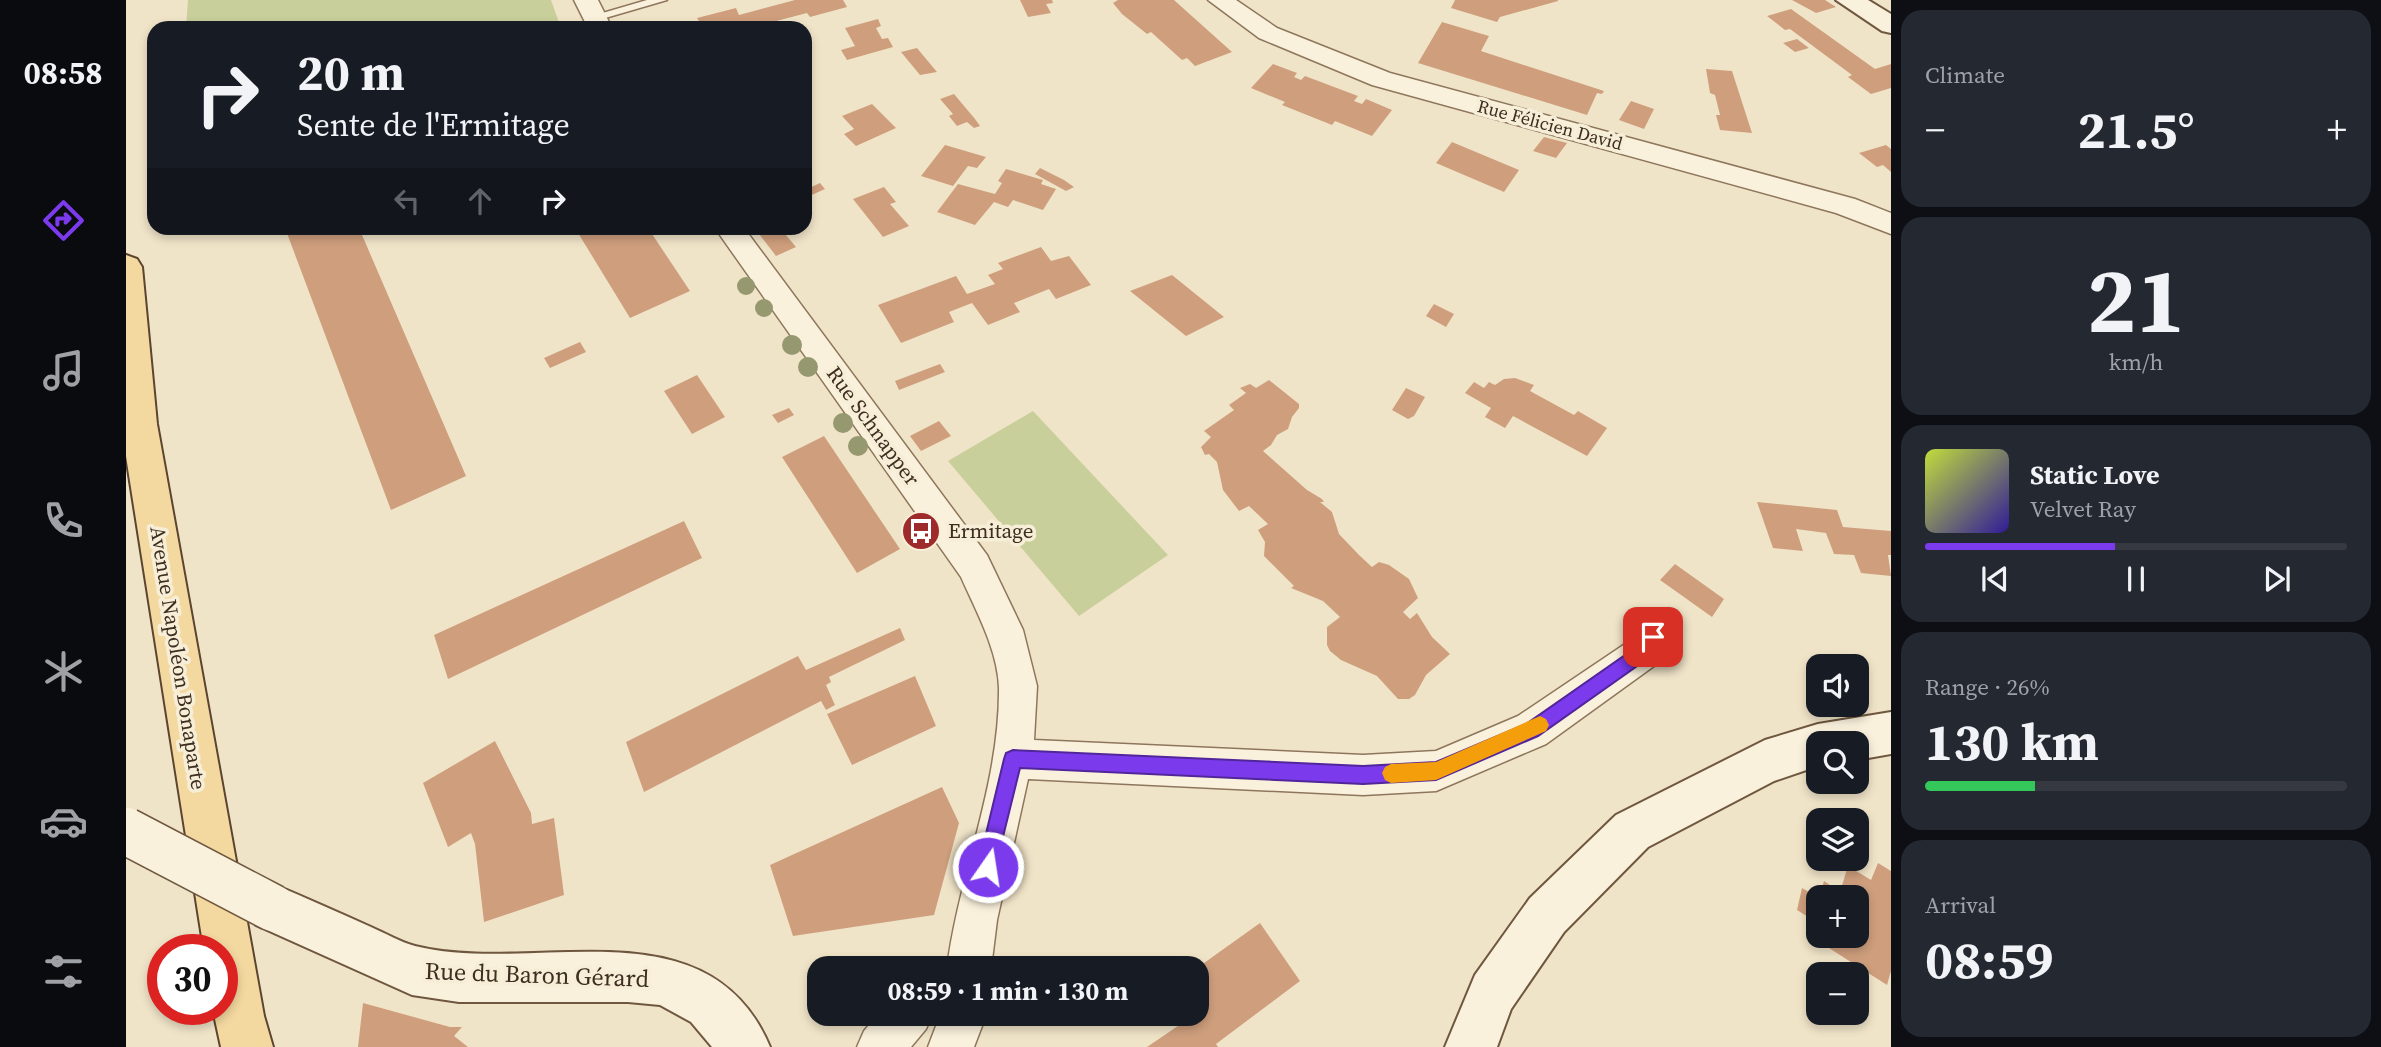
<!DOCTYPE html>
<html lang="en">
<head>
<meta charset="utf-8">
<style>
	body { margin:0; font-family:"Source Serif 4",serif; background:#242831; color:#f1f3f6; height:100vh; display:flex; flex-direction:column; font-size:26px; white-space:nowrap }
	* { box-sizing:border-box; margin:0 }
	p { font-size:23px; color:#9ea1a6 }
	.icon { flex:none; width:38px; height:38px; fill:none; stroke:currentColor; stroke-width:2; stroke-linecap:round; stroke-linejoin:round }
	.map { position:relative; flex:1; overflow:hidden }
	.details { display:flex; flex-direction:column; gap:10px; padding:10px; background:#0d0f14; width:490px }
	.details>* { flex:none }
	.hud { position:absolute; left:21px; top:21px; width:665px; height:214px; border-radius:21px; box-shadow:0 4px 10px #0003; background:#171b24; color:#f1f3f6; overflow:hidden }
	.buttons { position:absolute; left:1680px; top:654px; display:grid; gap:14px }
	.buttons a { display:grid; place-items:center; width:63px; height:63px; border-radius:14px; background:#171b24; box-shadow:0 4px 10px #0003; font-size:35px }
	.speed { position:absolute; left:21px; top:934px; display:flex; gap:14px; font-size:35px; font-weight:700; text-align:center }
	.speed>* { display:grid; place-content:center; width:91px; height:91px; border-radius:50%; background:#171b24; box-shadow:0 4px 10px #0003; line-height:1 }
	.speed .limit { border:10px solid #d22; background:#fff; color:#111 }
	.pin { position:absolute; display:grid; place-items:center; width:60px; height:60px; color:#fff; margin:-30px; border-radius:14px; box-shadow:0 4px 10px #0006 }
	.me { position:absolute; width:77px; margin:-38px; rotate:13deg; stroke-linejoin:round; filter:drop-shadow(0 0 5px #0008) }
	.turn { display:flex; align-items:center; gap:24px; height:147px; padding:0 35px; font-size:32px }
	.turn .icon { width:91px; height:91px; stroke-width:2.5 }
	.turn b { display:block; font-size:49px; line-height:60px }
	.lanes { display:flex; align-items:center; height:66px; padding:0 35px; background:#0003; justify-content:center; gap:35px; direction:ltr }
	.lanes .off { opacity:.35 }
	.big { font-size:52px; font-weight:700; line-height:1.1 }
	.details .card { flex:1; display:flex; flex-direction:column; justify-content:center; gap:10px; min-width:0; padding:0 24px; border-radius:21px; background:#242831 }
	.details .dial { align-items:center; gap:0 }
	.dial b { font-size:91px; line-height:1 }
	.song { display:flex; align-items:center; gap:21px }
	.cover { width:84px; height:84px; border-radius:10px; background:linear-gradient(135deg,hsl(70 70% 55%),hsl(250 70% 35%)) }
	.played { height:7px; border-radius:4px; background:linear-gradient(90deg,#7c3aed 45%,#363941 45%) }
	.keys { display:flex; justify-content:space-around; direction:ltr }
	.heat { display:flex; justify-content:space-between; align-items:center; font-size:38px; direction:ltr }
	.charge { height:10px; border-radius:5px; background:linear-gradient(90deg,#34c759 26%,#363941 0) }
	.trip { position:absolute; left:681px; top:956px; width:402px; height:70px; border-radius:21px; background:#171b24; box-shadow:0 4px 10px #0003; font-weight:700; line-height:70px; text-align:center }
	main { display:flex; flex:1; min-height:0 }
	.tabs { display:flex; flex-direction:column; width:126px; justify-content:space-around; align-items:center; background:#090b0e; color:#9ea1a6 }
	.tabs .icon { width:49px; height:49px }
	.tabs .active { color:#7c3aed }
	.tabs b { font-size:32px; color:#f1f3f6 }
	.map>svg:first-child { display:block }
	.green { fill:#c9cf9b }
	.building { fill:#cf9f7d }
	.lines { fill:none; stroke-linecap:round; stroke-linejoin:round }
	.lane-casing { stroke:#8d765c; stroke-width:3 }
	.street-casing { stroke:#8d765c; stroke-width:3 }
	.secondary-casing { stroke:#6f573f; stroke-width:4 }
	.primary-casing { stroke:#5b4430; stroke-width:4 }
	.lane { fill:#faf1dc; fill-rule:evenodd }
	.street { fill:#faf1dc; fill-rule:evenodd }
	.secondary { fill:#faf1dc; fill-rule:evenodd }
	.primary { fill:#f3d9a0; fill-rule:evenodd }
	.secondary-bridge-casing { stroke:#6f573f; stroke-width:49; stroke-linecap:butt }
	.secondary-bridge { stroke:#faf1dc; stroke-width:46 }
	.tree { fill:#96986f }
	.route { fill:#7c3aed; stroke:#51269a; stroke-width:2 }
	.slow { fill:#f59e0b }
	.labels { text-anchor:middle; stroke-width:7; stroke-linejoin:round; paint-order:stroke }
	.far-street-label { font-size:18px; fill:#3d2e20; stroke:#f7eed8 }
	.street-label { font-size:21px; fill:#3d2e20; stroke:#f7eed8 }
	.poi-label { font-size:21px; fill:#3d2e20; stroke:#f7eed8; text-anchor:start }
	.near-street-label { font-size:24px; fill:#3d2e20; stroke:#f7eed8 }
</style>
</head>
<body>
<main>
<nav class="tabs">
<b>08:58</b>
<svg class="icon active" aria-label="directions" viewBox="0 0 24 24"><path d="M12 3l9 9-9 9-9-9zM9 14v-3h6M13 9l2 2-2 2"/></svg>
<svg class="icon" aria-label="music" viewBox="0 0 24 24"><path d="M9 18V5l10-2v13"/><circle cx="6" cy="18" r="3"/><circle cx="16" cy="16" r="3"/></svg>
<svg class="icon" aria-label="phone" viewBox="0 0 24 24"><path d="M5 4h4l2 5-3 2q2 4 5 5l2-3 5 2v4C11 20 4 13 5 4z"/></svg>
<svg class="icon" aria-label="climate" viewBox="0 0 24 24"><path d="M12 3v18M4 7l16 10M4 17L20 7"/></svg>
<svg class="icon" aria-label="car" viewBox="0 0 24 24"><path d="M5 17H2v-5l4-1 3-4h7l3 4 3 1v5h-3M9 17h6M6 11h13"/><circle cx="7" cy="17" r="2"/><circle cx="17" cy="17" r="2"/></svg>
<svg class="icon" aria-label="filters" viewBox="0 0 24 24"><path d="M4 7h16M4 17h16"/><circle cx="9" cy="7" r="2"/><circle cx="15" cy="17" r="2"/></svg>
</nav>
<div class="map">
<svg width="1765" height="1047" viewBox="0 0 1765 1047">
	<rect width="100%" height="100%" fill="#f0e4c8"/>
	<path class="green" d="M62,0H425L435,28H60Z
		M907,411L1042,555L953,616L822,461Z"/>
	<path class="building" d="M669,0H717L721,7L684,17L681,13L624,28H566L564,24L573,21L571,18L610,8L613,15Z
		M894,0H926L927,3L920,4L925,13L902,17Z
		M992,0H1048L1106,52L1069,66L1061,58L1056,60L1025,32L1021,34L996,14L987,3Z
		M1329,0H1432V1L1374,17L1371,22L1325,8Z
		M1666,0H1699L1710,7L1690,13Z
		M1665,9L1749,69L1765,64V88L1745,94L1722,77L1726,75L1664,29L1659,30L1641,16Z
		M752,19L755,26L750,28L756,39L762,38L767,47L721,60L715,50L729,46L719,28Z
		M1316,22L1363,36L1355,51L1478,91L1476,94L1471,93L1461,115L1292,63Z
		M1671,39L1683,48L1669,52L1657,43Z
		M791,48L811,72L794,75L775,52Z
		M1147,64L1171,73L1168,77L1175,80L1179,76L1232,96L1228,101L1236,104L1240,99L1266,110L1246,136L1209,121L1206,125L1156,105L1159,102L1125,88Z
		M1580,69L1606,71L1626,133L1594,130L1590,115H1594L1589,95L1584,93Z
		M828,94L849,119L854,126L848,128L841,122L831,126L823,116L827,114L814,99Z
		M1505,101L1528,109L1518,129L1493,120Z
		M746,104L770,128L730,146L718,134L728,129L716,116Z
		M1418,137L1441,143L1430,158L1407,151Z
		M1326,142L1393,170L1378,192L1310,163Z
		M819,145L860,157L851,168L842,166L827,186L795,176Z
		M1760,145L1765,149V172L1757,165L1751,167L1733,153Z
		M914,168L938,180L948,187L940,191L909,174Z
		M880,169L917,180L915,184L930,189L917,210L887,200L882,207L868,202L849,225L811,212L832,184L869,194L876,183L872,181Z
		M694,183L699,189L679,198V190Z
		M758,187L770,202L764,204L783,226L757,237L727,199Z
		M159,228H233L340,476L265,510Z
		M449,228H522L564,291L504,318Z
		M636,228H654L670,247L650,256L630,230Z
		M915,247L925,261L943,256L965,285L930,299L923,289L888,303L894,312L862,325L846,303L823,312L828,322L775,343L752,305L830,276L841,294L869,284L862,275L877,269L872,263Z
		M1046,275L1098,317L1060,336L1004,291Z
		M1308,304L1328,314L1320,327L1300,316Z
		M454,342L460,352L424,368L418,358Z
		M814,364L819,372L773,390L769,381Z
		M571,375L599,417L566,434L538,391Z
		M1389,378L1408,385L1404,391L1448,415L1452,411L1481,428L1461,456L1387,416L1379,428L1359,417L1365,408L1339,393L1348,382L1358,388L1363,382L1369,385L1378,379Z
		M1143,380L1173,404V408L1166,417L1162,429L1151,435L1145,445L1137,451L1181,490L1196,499L1198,502H1194L1206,512L1213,534L1233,555L1246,567L1253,562L1263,565L1283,579L1292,598L1277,612L1284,619L1291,613L1306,637L1324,654L1300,675L1289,695L1283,699H1272L1251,676L1215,660L1204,651L1201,645V627L1214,617L1197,601L1165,588L1168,586L1138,556L1139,542L1132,530L1142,524L1123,506L1113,511L1097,490L1091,462L1083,454L1079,455L1075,447L1085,437L1078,431L1108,410L1103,405L1120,393L1114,388L1124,384L1130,388Z
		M1280,388L1299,397L1288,416L1282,419L1266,410Z
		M663,408L668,415L652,423L646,415Z
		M813,421L825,436L795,451L784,436Z
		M698,436L774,549L731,573L656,457Z
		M1631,502L1711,510L1717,527L1765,531V555H1762L1765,576L1735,573L1728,555L1708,554L1700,533L1670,529L1677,551L1647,548Z
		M558,521L576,558L322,679L308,635Z
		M1549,564L1598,599L1586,617L1534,580Z
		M774,628L779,640L703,677L705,682L700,685L709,705L700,710L695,701L518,792L500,742L672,656L680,670Z
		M789,676L810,726L726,765L701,714Z
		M369,741L405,813L406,824L428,818L438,895L358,922L349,844L345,833L322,847L297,783Z
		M816,787L833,823L808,915L667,936L644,865Z
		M1752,863L1765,871V971L1761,985L1692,941L1693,936H1731V898H1693L1698,881L1714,892L1722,866L1745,880Z
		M1676,888L1692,897V923L1671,910Z
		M1134,923L1174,981L1090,1044L1092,1047H1021L1071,1013V968Z
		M237,1003L324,1027H336L328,1036L342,1047H232Z"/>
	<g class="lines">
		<defs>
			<path id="lane" d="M521,0H541L469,21L463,17Z"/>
			<path id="street" d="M448,0H472L486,28H462Z
				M1082,0H1110L1151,28L1264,73L1729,199L1765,213V234L1710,213L1246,85L1133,38Z
				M589,228H618L861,555L897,630L911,686L908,740L1237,755L1310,751L1392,716L1502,642L1514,625L1527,620L1540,625L1546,637L1528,666L1420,744L1310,791L1237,795L902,779L871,920L865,968H821C833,875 874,783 873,688C872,650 850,611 835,577Z
				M753,1013H807L800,1029L785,1047H731L738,1031Z
				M815,1013H861L848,1047H802Z"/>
			<path id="secondary" d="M1710,0H1742L1765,14V33L1756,31Z
				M1765,712V754L1731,760V744H1692V766L1648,781L1522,847L1438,932L1385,1009L1371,1047H1319L1349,975L1404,898L1490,815L1639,740L1692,724Z
				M147,884C180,898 212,912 245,927C259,933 274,942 289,946C407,976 582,899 644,1047H586L565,1022L534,1005L502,1002H333L286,995L130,925L123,908L130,891Z"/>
			<path id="primary" d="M0,255L11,259L16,267L31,424L138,1016L147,1047H95L87,1010H96V950H78L0,456Z"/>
		</defs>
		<use href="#lane" class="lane-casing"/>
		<use href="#street" class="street-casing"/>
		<use href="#secondary" class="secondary-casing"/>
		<use href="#primary" class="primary-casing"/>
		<use href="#lane" class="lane"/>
		<use href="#street" class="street"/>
		<use href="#secondary" class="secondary"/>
		<use href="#primary" class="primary"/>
		<defs>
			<path id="secondary-bridge" d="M0,831L147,908"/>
		</defs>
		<use href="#secondary-bridge" class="secondary-bridge-casing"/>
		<use href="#secondary-bridge" class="secondary-bridge"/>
	</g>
	<g class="tree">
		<circle cx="620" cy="286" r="9"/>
		<circle cx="638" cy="308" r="9"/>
		<circle cx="666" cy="345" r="10"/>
		<circle cx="682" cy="367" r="10"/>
		<circle cx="717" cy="423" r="10"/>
		<circle cx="732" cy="446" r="10"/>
	</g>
	<path class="route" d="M1527,629L1536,637L1521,659L1412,736L1310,780L1237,784L894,768L868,873L862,876L855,873L852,867L878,759L880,753L887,750L1237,766L1310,762L1400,724L1509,648L1521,631Z"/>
	<path class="slow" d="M1414,716L1420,719L1423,725L1420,731L1310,780L1265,783L1259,780L1256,773L1259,767L1265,764L1310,762Z"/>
	<defs>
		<symbol id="bus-disc" viewBox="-11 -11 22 22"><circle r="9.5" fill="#9e2a2b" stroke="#f7eed8"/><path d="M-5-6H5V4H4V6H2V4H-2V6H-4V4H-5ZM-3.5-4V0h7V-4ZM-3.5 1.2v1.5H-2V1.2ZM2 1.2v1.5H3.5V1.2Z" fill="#fff"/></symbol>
	</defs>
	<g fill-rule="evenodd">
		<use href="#bus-disc" x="773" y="509" width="44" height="44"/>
	</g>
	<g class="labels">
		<g class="far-street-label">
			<text transform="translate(1424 125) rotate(15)" y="6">Rue Félicien David</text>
		</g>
		<g class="street-label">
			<text transform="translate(747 426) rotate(54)" y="7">Rue Schnapper</text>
			<text transform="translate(52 658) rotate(81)" y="7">Avenue Napoléon Bonaparte</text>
		</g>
		<g class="poi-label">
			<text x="822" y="538">Ermitage</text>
		</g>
		<g class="near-street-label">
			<text transform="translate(411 975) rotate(2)" y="8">Rue du Baron Gérard</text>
		</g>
	</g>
</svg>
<div class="buttons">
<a><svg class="icon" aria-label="sound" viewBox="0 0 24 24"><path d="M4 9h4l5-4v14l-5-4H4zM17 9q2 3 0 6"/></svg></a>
<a><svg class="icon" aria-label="search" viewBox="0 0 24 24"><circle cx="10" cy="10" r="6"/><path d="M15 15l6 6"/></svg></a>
<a><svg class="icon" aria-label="layers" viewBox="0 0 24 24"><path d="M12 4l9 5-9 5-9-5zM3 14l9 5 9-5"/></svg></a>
<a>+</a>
<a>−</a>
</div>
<div class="speed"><div class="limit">30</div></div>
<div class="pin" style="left:1527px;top:637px;background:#d93025"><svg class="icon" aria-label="arrive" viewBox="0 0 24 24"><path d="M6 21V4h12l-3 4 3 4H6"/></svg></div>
<svg class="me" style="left:862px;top:867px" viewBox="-20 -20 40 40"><circle r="17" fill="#7c3aed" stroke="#fff" stroke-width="3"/><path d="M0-11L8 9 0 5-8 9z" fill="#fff"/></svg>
<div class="trip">08:59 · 1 min · 130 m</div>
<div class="hud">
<div class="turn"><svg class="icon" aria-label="right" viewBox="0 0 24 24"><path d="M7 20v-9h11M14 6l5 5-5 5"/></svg><div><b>20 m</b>Sente de l'Ermitage</div></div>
<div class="lanes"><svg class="icon off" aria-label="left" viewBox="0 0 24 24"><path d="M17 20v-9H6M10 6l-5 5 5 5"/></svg><svg class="icon off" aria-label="ahead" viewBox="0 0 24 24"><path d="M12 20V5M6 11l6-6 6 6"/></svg><svg class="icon" aria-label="right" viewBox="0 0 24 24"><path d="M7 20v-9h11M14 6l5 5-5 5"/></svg></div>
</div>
</div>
<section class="details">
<div class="card"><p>Climate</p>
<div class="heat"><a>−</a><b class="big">21.5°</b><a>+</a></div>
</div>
<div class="card dial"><b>21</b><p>km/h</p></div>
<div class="card">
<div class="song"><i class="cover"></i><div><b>Static Love</b><p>Velvet Ray</p></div></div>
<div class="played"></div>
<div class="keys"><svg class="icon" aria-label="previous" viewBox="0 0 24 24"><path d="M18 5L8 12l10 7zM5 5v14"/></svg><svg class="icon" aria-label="pause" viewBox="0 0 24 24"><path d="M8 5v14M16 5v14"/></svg><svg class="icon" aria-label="next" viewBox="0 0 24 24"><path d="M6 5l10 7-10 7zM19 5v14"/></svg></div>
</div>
<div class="card"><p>Range · 26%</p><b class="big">130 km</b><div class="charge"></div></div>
<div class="card"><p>Arrival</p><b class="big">08:59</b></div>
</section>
</main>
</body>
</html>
